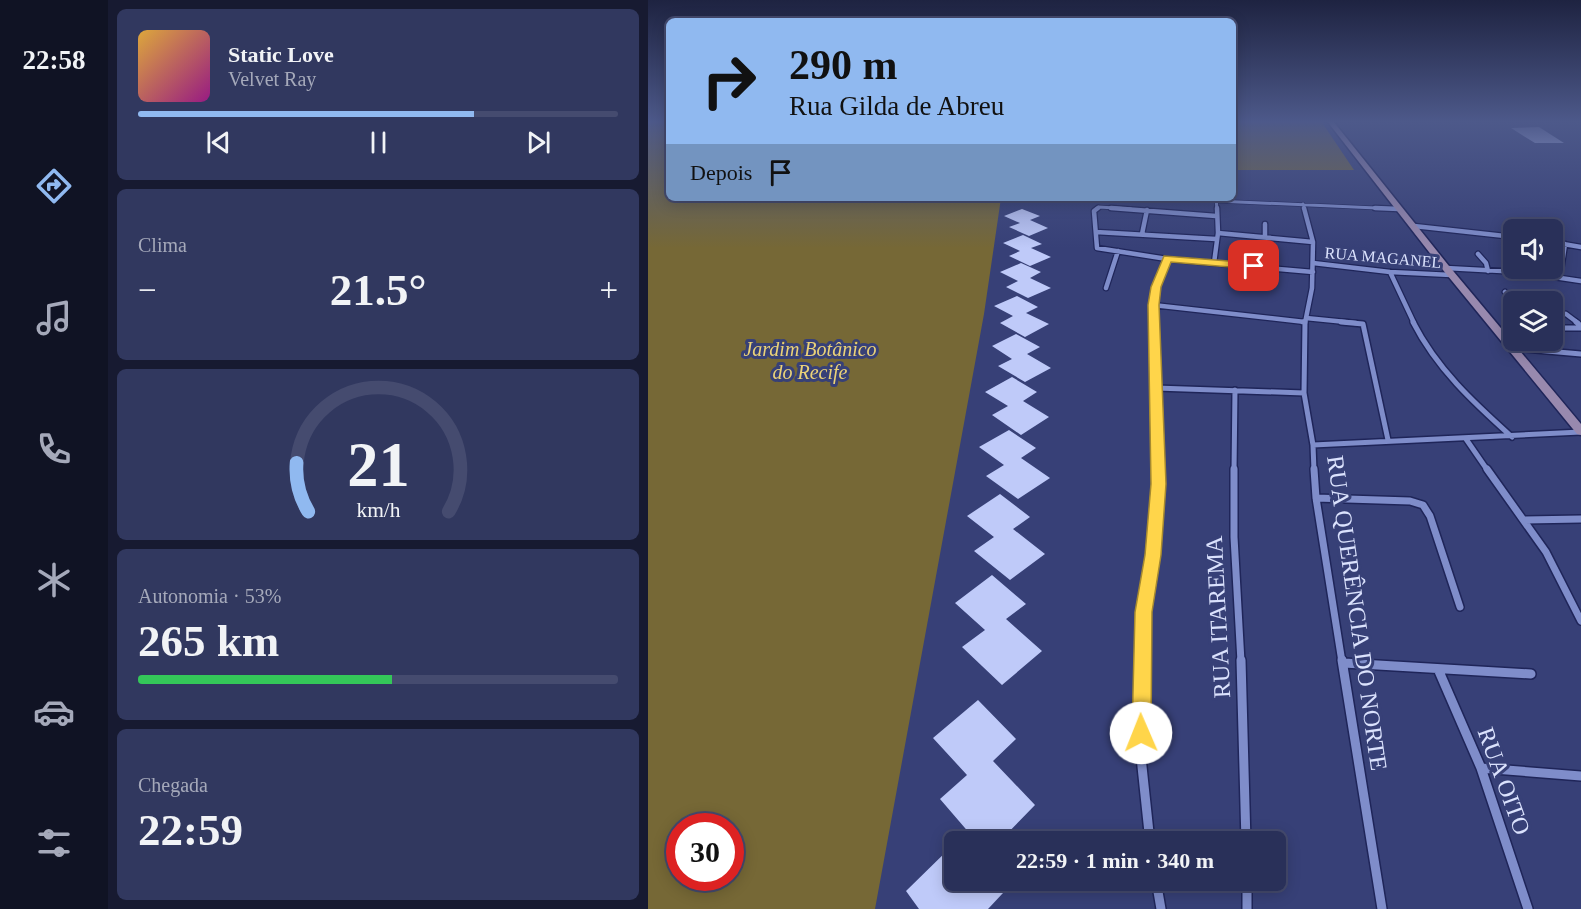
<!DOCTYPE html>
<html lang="pt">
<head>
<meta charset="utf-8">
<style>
	body { margin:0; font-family:"Times New Roman",serif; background:#31385f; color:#f1f3f6; height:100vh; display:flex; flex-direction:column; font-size:22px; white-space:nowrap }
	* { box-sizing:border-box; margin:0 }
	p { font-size:20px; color:#a5a9ba }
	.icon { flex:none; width:33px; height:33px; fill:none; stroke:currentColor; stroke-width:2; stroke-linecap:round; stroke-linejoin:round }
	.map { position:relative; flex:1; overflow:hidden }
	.details { display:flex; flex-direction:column; gap:9px; padding:9px; background:#171a31; width:540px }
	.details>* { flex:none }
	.hud { position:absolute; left:18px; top:18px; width:570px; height:183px; border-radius:9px; box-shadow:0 3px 15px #0003,0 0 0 2px #454b6f; background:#90b9f0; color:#111; overflow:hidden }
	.buttons { position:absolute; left:855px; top:219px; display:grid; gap:12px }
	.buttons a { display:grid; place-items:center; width:60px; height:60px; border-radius:9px; background:#293059; box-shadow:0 3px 15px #0003,0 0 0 2px #454b6f; font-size:30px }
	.speed { position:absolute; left:18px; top:813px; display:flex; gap:12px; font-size:30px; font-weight:700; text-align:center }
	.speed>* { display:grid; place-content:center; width:78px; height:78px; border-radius:50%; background:#293059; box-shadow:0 3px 15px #0003,0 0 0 2px #454b6f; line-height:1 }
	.speed .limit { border:9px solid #d22; background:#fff; color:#111 }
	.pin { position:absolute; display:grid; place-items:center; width:51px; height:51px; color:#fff; margin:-26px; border-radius:12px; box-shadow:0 3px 9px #0006 }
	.me { position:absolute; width:66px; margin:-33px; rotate:359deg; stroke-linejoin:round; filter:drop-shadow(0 0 4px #0008) }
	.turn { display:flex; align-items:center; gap:21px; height:126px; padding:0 24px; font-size:27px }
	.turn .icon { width:78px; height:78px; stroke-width:2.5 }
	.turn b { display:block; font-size:42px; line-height:51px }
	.then { display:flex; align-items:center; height:57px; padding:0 24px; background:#0003; gap:12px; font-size:22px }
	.big { font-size:45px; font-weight:600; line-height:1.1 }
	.details .tile { flex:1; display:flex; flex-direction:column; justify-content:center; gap:9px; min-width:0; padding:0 21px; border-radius:9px; background:#31385f }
	.details .dial { align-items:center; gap:0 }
	.dial svg { height:156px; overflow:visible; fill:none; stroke:#454b6f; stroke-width:7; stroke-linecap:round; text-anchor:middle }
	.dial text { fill:#f1f3f6; stroke:none }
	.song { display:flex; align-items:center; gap:18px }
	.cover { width:72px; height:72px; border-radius:9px; background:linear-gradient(135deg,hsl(40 70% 55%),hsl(310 70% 35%)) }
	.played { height:6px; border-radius:3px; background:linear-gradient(90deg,#90b9f0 70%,#454b6f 70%) }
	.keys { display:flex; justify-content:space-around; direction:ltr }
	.heat { display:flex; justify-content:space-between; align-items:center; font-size:33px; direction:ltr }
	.charge { height:9px; border-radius:4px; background:linear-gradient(90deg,#34c759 53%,#454b6f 0) }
	.trip { position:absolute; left:296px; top:831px; width:342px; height:60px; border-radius:9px; background:#293059; box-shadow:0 3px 15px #0003,0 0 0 2px #454b6f; font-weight:600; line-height:60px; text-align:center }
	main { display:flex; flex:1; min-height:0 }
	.dock { display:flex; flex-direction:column; width:108px; justify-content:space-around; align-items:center; background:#101324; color:#a5a9ba }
	.dock .icon { width:42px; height:42px }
	.dock .active { color:#90b9f0 }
	.dock b { font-size:27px; color:#f1f3f6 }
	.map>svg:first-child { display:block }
	.green { fill:#766836; fill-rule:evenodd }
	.building { fill:#bfcaf9 }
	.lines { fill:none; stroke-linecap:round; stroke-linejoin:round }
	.minor-far4-casing { stroke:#1f2559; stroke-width:4.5 }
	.minor-far3-casing { stroke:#1f2559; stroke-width:7 }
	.minor-far2-casing { stroke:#1f2559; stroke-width:8 }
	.minor-far1-casing { stroke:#1f2559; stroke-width:10 }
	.minor-casing { stroke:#1f2559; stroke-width:12 }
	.secondary-casing { stroke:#1f2559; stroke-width:3 }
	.minor-far4 { stroke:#7f8dca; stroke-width:3 }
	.minor-far3 { stroke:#7f8dca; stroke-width:4.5 }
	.minor-far2 { stroke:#7f8dca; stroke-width:5 }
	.minor-far1 { stroke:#7f8dca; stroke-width:7 }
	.minor { stroke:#7f8dca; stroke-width:9 }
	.secondary { fill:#9889ae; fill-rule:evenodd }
	.route { fill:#ffd54a; stroke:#a68a30; stroke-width:1.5 }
	.labels { text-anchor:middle; stroke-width:6; stroke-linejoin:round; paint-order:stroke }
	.far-street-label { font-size:16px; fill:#dbe2fd; stroke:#374077 }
	.park-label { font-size:20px; font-style:italic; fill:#ebd278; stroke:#374077 }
	.near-street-label { font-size:24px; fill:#dbe2fd; stroke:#374077 }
</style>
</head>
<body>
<main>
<nav class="dock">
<b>22:58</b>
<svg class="icon active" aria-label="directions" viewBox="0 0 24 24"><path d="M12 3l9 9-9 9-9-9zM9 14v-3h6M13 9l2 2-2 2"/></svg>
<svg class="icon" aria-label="music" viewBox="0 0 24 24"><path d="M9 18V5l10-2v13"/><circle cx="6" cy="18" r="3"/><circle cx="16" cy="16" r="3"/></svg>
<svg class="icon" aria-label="phone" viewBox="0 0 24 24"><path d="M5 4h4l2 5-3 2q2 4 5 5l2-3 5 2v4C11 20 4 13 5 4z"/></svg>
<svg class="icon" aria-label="climate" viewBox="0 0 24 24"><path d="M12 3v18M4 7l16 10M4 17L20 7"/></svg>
<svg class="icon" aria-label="car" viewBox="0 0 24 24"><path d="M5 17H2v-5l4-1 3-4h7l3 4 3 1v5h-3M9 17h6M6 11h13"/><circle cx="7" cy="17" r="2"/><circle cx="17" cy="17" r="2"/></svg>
<svg class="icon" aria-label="filters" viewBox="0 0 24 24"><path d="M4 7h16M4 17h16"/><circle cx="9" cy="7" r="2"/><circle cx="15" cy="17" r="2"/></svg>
</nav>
<section class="details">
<div class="tile">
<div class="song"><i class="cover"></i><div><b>Static Love</b><p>Velvet Ray</p></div></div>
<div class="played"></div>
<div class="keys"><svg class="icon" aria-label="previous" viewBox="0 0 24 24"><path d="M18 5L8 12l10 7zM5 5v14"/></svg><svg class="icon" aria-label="pause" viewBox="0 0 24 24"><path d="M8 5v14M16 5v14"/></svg><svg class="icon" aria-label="next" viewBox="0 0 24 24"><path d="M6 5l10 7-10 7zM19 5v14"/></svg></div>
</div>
<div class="tile"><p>Clima</p>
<div class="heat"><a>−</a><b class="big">21.5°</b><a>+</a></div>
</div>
<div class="tile dial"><svg viewBox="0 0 100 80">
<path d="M14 69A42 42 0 1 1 86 69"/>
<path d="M14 69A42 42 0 0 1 8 44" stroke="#90b9f0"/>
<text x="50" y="56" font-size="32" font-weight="700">21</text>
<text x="50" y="72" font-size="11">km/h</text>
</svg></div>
<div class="tile"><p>Autonomia · 53%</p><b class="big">265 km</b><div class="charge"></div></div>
<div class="tile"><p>Chegada</p><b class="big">22:59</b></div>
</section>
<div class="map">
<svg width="933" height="909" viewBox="0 0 933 909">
	<rect width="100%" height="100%" fill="#374077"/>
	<path class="green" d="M0,121H21V198H353L336,314L227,909H0ZM32,826H82V878H32Z
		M585,121H673L706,170H585Z"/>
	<path class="building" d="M891,127L916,143H887L863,128Z
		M374,209L392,216L382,220L400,228L381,236L361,227L372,223L356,216Z
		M375,235L394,244L383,248L403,257L382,266L361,256L372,251L355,243Z
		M373,263L393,272L382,278L403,288L380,298L358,287L370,281L352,272Z
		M369,296L390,307L378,313L401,324L377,337L352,323L365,316L346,306Z
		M368,334L392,347L379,354L403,368L377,382L350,366L364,359L344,346Z
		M364,377L389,392L375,401L401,417L373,435L344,415L360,406L337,392Z
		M361,430L388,448L373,458L402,478L370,499L338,476L356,465L331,447Z
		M352,494L382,517L365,529L397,554L362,580L326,551L346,537L319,516Z
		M344,575L378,604L358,619L394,651L354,685L314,647L337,630L307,603Z
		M330,700L368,739L345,761L387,805L351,842H329L292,799L319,775L285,738Z
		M306,844V880H345L355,893L340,909H271L258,891Z"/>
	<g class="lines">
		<defs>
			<path id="minor-far4" d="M568,199L569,209
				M568,201L751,209
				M655,204L656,209
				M448,209L451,207L483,209"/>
			<path id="minor-far3" d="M450,208L446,211L449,248L519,259L665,272
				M463,208L568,216
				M656,208L665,242L664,288L657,323
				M727,208L751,209
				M617,224V237
				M766,226L866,237
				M448,232L568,239
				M570,233L665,242
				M494,234L499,210
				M904,242L933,247
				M830,254L838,263L840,271
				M566,263L570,233L569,208
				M665,263L742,272L803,275
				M798,268L872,272L933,281
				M742,272L766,323
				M912,277L917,244
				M458,288L470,251
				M857,292L866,302
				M505,305L657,322
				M918,314L930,323
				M658,318L708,323
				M505,323L508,287L519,259"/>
			<path id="minor-far2" d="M505,322L510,471
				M655,322H657
				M657,322L656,393L665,445L666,471
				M693,322L715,324L740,440
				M765,322C789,369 825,402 864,437
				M928,322L933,326
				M904,328H933
				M899,340L904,350
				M865,348L933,354
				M508,388L656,393
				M818,439L840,471
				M665,445L933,432
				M586,471L587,390"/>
			<path id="minor-far1" d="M586,469V537L593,662
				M666,469L668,498L694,662
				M839,469L898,552L933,621
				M668,498L762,501L775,505L782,516L812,607
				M877,520L933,519
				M493,662C495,597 510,534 510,469"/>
			<path id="minor" d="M493,660V757L502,842
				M593,660L598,842
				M694,660L734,909
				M696,663L883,674
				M790,669L833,768L880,909
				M833,768L933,776
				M508,880L513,909
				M599,880V909"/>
			<path id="secondary" d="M679,121H685L801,266L933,424V435L929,434L795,270Z"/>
		</defs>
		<use href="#minor-far4" class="minor-far4-casing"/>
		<use href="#minor-far3" class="minor-far3-casing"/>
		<use href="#minor-far2" class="minor-far2-casing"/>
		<use href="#minor-far1" class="minor-far1-casing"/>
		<use href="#minor" class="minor-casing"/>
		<use href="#secondary" class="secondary-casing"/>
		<use href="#minor-far4" class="minor-far4"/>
		<use href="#minor-far3" class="minor-far3"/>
		<use href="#minor-far2" class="minor-far2"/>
		<use href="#minor-far1" class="minor-far1"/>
		<use href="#minor" class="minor"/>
		<use href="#secondary" class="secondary"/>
	</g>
	<linearGradient id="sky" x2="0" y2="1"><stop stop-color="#1e2341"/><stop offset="0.49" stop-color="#4d598a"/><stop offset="1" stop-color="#4d598a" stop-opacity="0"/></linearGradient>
	<rect width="933" height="248" fill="url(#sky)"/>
	<path class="route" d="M516,256L606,263L610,266L606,269L523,262L513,287L511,305L518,484L513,555L504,612L503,733L500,739L493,742L486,739L484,733L487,612L497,555L503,484L500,305L503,287Z"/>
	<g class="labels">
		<g class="far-street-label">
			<text transform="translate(735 257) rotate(5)" y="6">RUA MAGANEL</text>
		</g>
		<g class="park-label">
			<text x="162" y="356">Jardim Botânico<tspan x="162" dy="23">do Recife</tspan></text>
		</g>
		<g class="near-street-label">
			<text transform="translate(709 613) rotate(82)" y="8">RUA QUERÊNCIA DO NORTE</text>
			<text transform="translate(570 617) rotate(-93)" y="8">RUA ITAREMA</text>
			<text transform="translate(856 781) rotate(70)" y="8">RUA OITO</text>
		</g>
	</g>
</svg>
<div class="buttons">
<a><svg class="icon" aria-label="sound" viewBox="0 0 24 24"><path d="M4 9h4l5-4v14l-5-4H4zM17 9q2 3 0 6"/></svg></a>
<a><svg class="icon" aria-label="layers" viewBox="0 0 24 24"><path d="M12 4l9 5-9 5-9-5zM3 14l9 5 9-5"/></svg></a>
</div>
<div class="speed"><div class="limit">30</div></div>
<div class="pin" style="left:606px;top:266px;background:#d93025"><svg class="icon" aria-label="arrive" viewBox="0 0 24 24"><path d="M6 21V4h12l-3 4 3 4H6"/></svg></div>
<svg class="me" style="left:493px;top:733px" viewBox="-20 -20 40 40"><circle r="19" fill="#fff"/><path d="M0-13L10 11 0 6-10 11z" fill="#ffd54a"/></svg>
<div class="trip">22:59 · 1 min · 340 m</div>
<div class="hud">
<div class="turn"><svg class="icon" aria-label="right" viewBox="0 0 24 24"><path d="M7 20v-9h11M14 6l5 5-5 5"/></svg><div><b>290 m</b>Rua Gilda de Abreu</div></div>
<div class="then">Depois<svg class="icon" aria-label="arrive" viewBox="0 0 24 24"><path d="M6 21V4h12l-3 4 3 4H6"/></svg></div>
</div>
</div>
</main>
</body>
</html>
